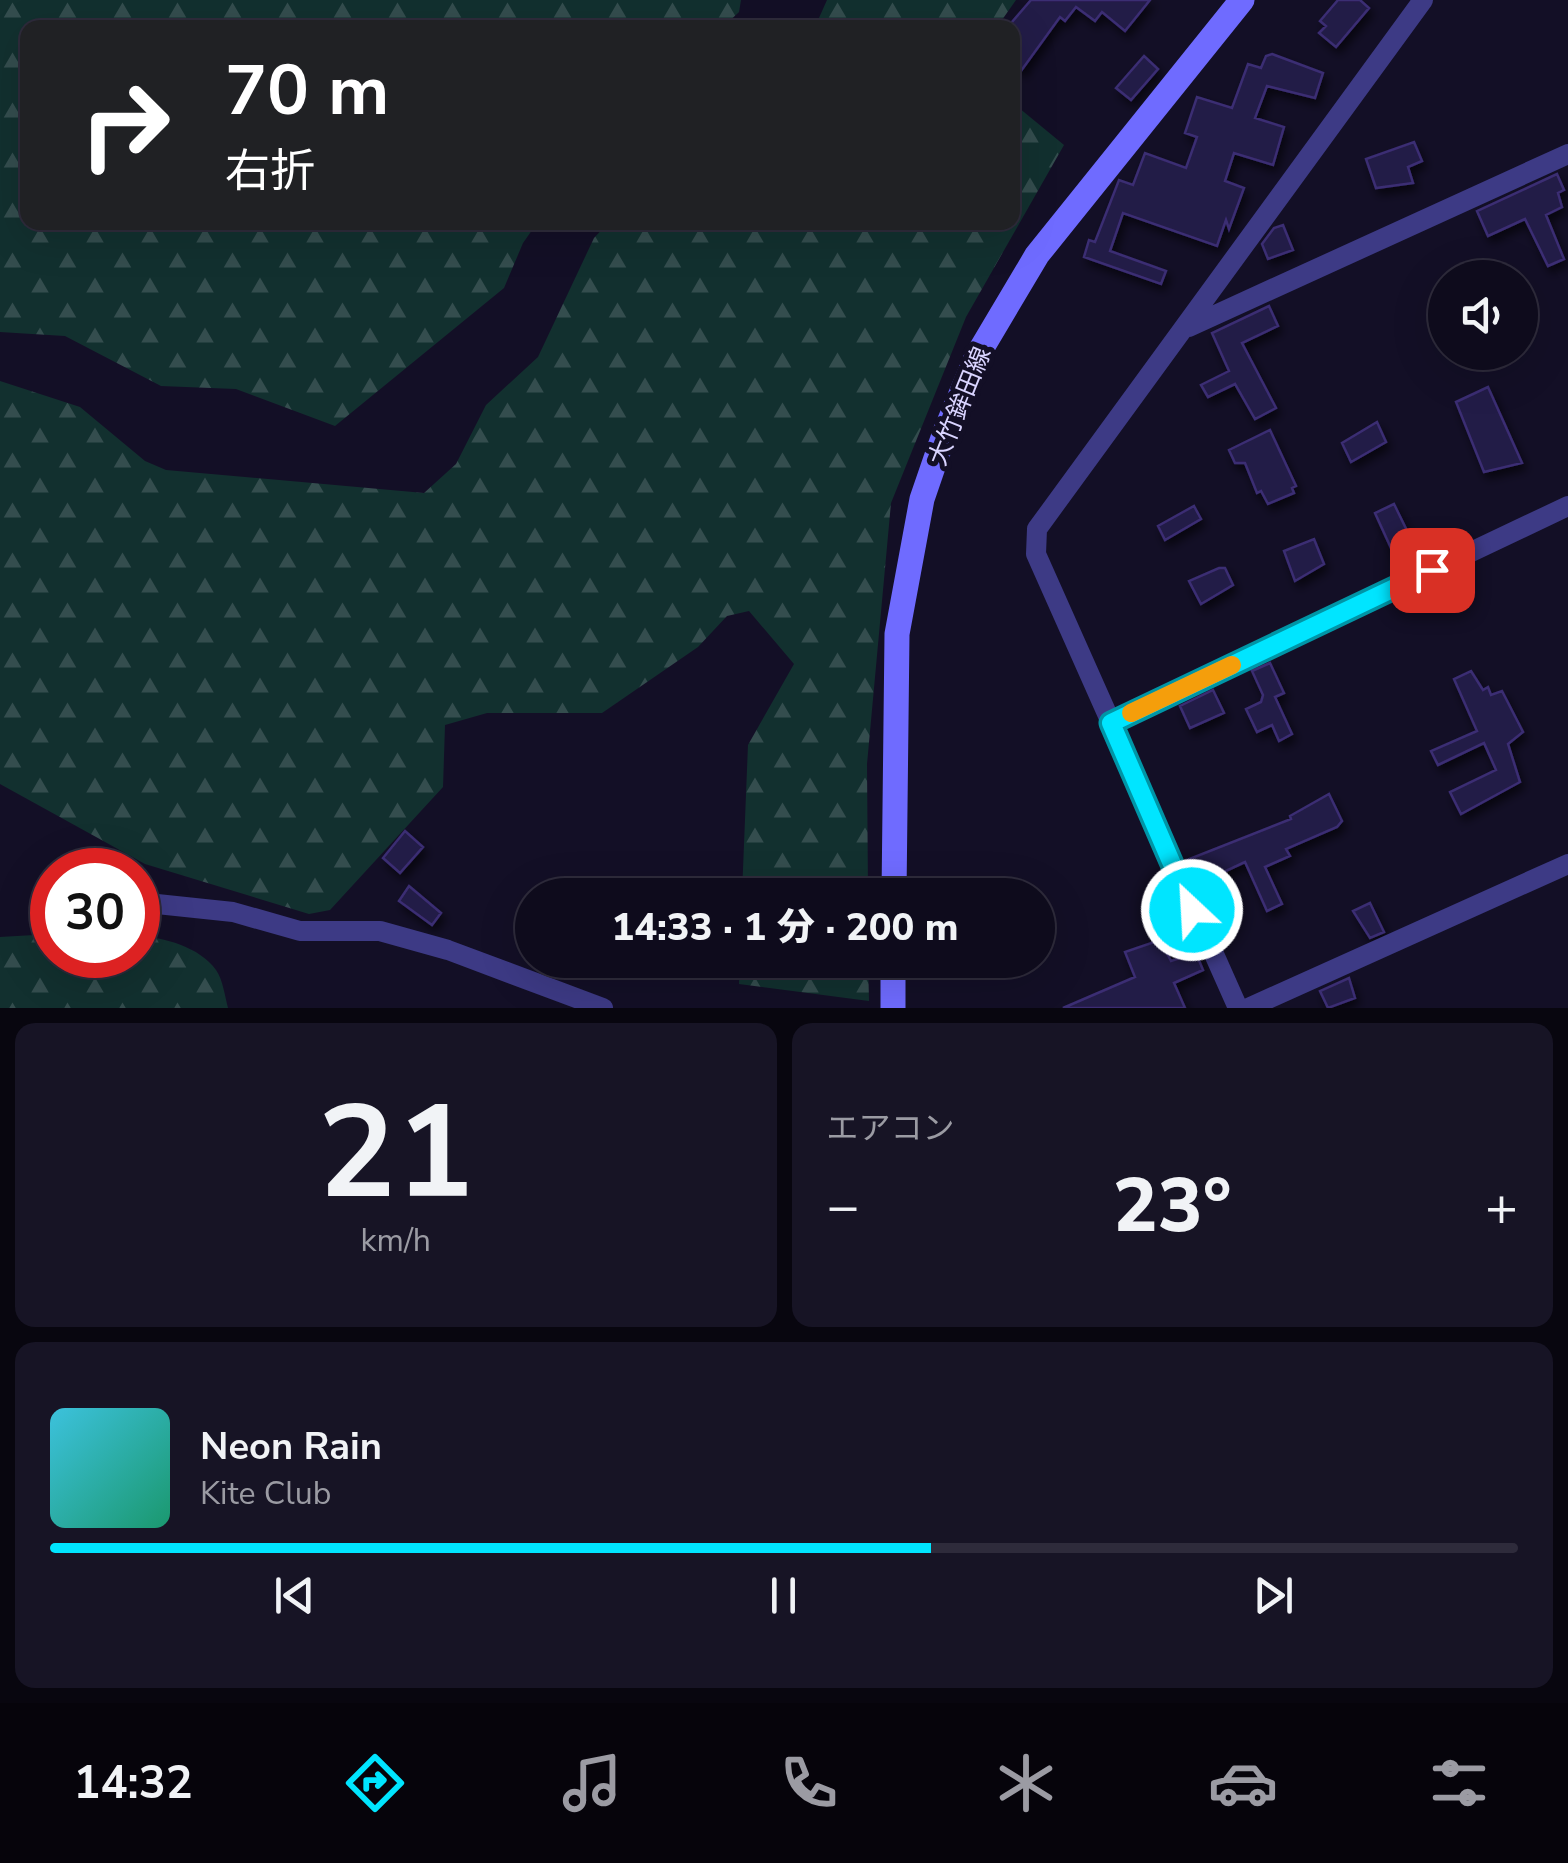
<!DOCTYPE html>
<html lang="ja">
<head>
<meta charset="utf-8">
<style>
	body { margin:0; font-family:"Nunito Sans","Noto Sans JP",sans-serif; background:#171425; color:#f1f3f6; height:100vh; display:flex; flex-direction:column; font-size:38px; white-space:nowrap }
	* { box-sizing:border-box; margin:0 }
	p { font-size:32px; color:#9b9ba3 }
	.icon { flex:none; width:55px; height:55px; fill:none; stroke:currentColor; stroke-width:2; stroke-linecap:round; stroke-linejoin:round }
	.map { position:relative; height:1008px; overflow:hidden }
	.panel { display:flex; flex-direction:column; gap:15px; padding:15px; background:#08060f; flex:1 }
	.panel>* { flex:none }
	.guide { position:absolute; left:20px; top:20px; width:1000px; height:210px; border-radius:20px; box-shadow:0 10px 40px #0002,0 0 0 2px #2e2b3b; background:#202124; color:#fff; overflow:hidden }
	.fabs { position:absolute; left:1428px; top:260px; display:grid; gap:20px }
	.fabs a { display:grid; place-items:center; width:110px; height:110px; border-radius:50%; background:#0e0b1c; box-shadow:0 10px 40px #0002,0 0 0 2px #2e2b3b; font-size:50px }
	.speed { position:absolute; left:30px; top:848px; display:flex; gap:20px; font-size:50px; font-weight:700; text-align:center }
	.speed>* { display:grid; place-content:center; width:130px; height:130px; border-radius:50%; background:#0e0b1c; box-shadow:0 10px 40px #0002,0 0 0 2px #2e2b3b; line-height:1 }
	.speed .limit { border:15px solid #d22; background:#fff; color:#111 }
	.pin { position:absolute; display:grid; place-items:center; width:85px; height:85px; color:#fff; margin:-42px; border-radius:20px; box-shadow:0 5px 15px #0006 }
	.me { position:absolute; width:110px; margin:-55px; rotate:335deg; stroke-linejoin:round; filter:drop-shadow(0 0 8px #0008) }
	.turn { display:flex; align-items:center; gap:35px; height:210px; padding:0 40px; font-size:45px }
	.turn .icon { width:130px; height:130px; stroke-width:2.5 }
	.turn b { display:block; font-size:70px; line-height:85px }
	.big { font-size:75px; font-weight:800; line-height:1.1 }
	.panel .card { flex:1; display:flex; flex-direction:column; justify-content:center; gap:15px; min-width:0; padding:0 35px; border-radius:20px; background:#171425 }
	.panel .dial { align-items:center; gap:0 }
	.dial b { font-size:130px; line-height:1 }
	.song { display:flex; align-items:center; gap:30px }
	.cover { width:120px; height:120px; border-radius:15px; background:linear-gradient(135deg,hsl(190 70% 55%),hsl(160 70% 35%)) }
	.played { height:10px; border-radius:5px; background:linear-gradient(90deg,#00e5ff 60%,#2e2b3b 60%) }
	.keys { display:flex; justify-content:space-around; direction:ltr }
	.heat { display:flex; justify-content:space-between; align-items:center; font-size:55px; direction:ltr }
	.panel .tiles { flex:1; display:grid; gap:15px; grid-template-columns:1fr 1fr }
	.card:last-child { grid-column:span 2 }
	.trip { position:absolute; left:515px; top:878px; width:540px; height:100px; border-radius:50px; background:#0e0b1c; box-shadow:0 10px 40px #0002,0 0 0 2px #2e2b3b; font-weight:800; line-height:100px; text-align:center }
	.menu { display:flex; height:160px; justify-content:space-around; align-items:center; background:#06040b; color:#9b9ba3 }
	.menu .icon { width:70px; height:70px }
	.menu .selected { color:#00e5ff }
	.menu b { font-size:45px; color:#f1f3f6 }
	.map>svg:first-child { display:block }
	.forest { fill:url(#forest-firs) }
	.building { fill:#241b47; stroke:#3b2d73; stroke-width:2.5; filter:url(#shadow) }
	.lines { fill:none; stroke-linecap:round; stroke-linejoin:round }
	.minor { stroke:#3d3a85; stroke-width:20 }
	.secondary { stroke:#6f6bff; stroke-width:25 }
	.route-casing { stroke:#0095a6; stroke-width:25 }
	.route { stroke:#00e5ff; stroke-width:18 }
	.slow { stroke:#f59e0b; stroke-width:18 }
	.labels { text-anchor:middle; stroke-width:10; stroke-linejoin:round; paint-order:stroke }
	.street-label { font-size:25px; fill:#d9d4ff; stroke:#130f26 }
</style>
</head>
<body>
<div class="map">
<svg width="1568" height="1008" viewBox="0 0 1568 1008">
	<defs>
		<pattern id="forest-firs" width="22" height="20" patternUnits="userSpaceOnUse" patternTransform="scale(2.5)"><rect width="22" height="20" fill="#12302f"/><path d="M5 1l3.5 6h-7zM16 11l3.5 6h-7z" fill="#344d4e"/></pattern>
		<filter id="shadow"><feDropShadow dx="3.5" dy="6" stdDeviation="5" flood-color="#0009"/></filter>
	</defs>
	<rect width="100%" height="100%" fill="#130f26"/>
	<path class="forest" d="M0,0H741L739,12L722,28H28V222L537,223L523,243L504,288L335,426L236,389L161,386L65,336L0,332Z
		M827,0H1016L997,27H815Z
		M1013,103L1064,145L966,317L891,503L867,764L868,895H742L748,745L794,664L749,611L727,616L698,647L602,713H487L445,725L443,787L330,910L309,914L145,864L0,784V381L80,407L145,461L166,470L424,493L456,464L486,405L538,357L594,238L608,223L1012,222Z
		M52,934V955H138V936C163,937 200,947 216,970C223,980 225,997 228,1008H0V937Z
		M740,960H868L869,1001L739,984Z"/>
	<path class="building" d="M1031,0H1150L1125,31L1102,12L1095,21L1076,7L1065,21L1060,17L1021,71L1012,63V22Z
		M1338,0H1360L1369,8L1336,47L1319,33L1326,26L1320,21Z
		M1272,54L1323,73L1315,98L1267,86L1255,118L1284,127L1273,165L1234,153L1225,181L1244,188L1229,229L1226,220L1217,246L1123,213L1110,251L1166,271L1161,284L1084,257L1089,240L1095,242L1119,180L1133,185L1145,153L1186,168L1197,137L1185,133L1197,97L1232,108L1248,64L1261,68L1266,56Z
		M1144,56L1158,69L1131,100L1116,88Z
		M1414,142L1422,161L1408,167L1413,183L1376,188L1366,159Z
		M1557,174L1564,190L1558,193L1562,207L1546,215L1564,259L1548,266L1525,219L1488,236L1477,211Z
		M1283,225L1293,250L1268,259L1262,244L1274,228Z
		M1269,306L1278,326L1242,343L1276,408L1255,419L1235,384L1208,397L1201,385L1229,371L1212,333Z
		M1488,387L1522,463L1484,472L1456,402Z
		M1377,422L1386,442L1351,462L1342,443Z
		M1270,430L1296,486L1292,488L1294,493L1268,504L1261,491L1257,493L1245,463H1235L1229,450Z
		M1394,504L1413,543L1407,546L1414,564L1401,570L1375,513Z
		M1194,506L1201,519L1165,540L1158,526Z
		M1314,539L1324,564L1295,581L1284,551Z
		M1219,568H1225L1233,585L1201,604L1189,581Z
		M1270,663L1284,693L1275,697L1292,734L1279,741L1272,725L1257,732L1246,709L1261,702L1263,695L1252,671Z
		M1471,671L1483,690L1488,687L1491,695L1502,691L1523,732L1508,744L1520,782L1461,814L1450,792L1496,770L1484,743L1438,765L1431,751L1477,731L1454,679Z
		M1213,690L1224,713L1190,728L1180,706Z
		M1329,794L1342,821L1337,827L1286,849L1290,856L1265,867L1282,904L1267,911L1245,862L1198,884L1187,860L1291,819L1290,816Z
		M405,831L423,847L400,873L383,858Z
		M409,886L441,913L432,925L399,901Z
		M1370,903L1384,932L1370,938L1353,911Z
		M1160,940L1171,961L1196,953L1203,970L1174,983L1185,1008H1063L1135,977L1125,952Z
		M1349,978L1355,998L1328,1008L1320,991Z"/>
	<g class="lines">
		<path class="minor" d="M1189,327L1568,154
			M1111,723L1568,506
			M138,902L233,912L300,931H380L448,950L603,1008
			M1238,1008L1036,554L1037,529L1423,0
			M1248,1008L1568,864"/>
		<path class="secondary" d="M894,895L897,634L922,499L945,432L977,356L1037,255L1242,0
			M893,1008V960"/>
	</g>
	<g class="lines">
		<defs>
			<path id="route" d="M1192,910L1111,723L1432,570"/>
		</defs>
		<use href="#route" class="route-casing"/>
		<use href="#route" class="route"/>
		<path class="slow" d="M1131,713L1232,665"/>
	</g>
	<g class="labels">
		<g class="street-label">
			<text transform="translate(959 406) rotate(-68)" y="9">大竹鉾田線</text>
		</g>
	</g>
</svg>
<div class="fabs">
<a><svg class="icon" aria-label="sound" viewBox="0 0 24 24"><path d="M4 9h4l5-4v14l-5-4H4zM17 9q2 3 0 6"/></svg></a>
</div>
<div class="speed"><div class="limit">30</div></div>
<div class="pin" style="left:1432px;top:570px;background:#d93025"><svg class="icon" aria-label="arrive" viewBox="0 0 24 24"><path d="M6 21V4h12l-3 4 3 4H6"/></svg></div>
<svg class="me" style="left:1192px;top:910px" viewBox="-20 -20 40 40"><circle r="17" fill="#00e5ff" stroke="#fff" stroke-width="3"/><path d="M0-11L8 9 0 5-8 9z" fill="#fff"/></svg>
<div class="trip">14:33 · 1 分 · 200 m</div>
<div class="guide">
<div class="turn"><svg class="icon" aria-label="right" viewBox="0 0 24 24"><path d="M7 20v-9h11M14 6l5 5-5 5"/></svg><div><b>70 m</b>右折</div></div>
</div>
</div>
<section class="panel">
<div class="tiles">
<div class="card dial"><b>21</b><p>km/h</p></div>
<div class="card"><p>エアコン</p>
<div class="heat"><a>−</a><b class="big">23°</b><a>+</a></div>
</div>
<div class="card">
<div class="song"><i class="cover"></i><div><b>Neon Rain</b><p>Kite Club</p></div></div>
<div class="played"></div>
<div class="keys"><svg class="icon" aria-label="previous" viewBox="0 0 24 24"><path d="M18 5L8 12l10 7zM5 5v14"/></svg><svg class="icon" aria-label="pause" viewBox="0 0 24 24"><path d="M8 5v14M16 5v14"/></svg><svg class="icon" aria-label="next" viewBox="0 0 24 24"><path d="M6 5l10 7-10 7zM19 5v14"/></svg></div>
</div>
</div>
</section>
<nav class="menu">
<b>14:32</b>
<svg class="icon selected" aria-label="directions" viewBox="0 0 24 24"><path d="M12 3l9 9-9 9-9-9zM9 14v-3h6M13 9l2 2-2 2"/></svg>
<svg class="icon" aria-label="music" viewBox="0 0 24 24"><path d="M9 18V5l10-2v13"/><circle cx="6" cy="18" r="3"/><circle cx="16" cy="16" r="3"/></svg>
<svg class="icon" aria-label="phone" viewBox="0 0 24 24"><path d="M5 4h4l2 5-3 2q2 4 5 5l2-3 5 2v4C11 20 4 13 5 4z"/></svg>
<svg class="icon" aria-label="climate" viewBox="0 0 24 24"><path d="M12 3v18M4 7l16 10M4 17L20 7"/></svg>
<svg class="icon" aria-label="car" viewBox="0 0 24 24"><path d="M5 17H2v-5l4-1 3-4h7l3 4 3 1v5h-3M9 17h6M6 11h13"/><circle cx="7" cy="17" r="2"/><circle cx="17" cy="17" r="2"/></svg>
<svg class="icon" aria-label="filters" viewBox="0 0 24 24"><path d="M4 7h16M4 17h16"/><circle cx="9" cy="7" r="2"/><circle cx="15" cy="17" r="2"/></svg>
</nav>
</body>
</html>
